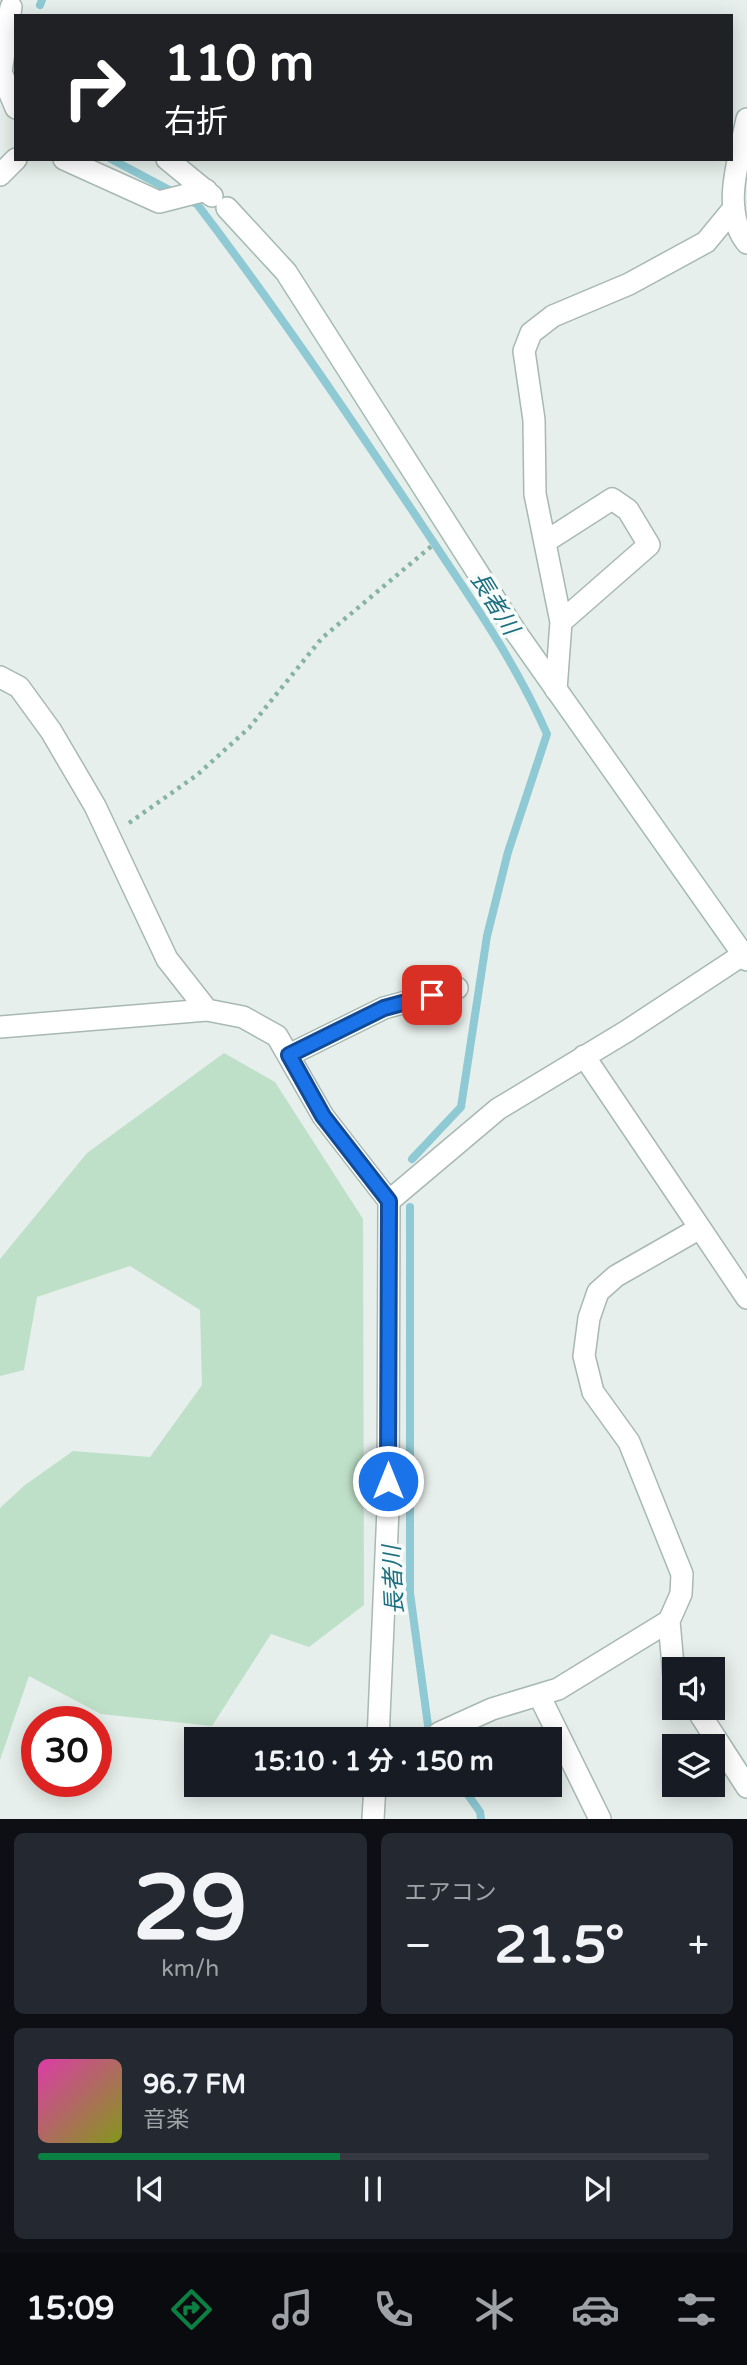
<!DOCTYPE html>
<html lang="ja">
<head>
<meta charset="utf-8">
<style>
	body { margin:0; font-family:"Varela Round","Noto Sans JP",sans-serif; background:#242831; color:#f1f3f6; height:100vh; display:flex; flex-direction:column; font-size:26px; white-space:nowrap }
	* { box-sizing:border-box; margin:0 }
	p { font-size:23px; color:#9ea1a6 }
	.icon { flex:none; width:38px; height:38px; fill:none; stroke:currentColor; stroke-width:2; stroke-linecap:round; stroke-linejoin:round }
	.map { position:relative; height:1819px; overflow:hidden }
	.panel { display:flex; flex-direction:column; gap:14px; padding:14px; background:#0d0f14; flex:1 }
	.panel>* { flex:none }
	.hud { position:absolute; left:14px; top:14px; width:719px; height:147px; border-radius:0px; box-shadow:0 4px 18px #0003; background:#202124; color:#fff; overflow:hidden }
	.controls { position:absolute; left:662px; top:1657px; display:grid; gap:14px }
	.controls a { display:grid; place-items:center; width:63px; height:63px; border-radius:0px; background:#171b24; box-shadow:0 4px 18px #0003; font-size:35px }
	.speed { position:absolute; left:21px; top:1706px; display:flex; gap:14px; font-size:35px; font-weight:700; text-align:center }
	.speed>* { display:grid; place-content:center; width:91px; height:91px; border-radius:50%; background:#171b24; box-shadow:0 4px 18px #0003; line-height:1 }
	.speed .limit { border:10px solid #d22; background:#fff; color:#111 }
	.pin { position:absolute; display:grid; place-items:center; width:60px; height:60px; color:#fff; margin:-30px; border-radius:14px; box-shadow:0 4px 10px #0006 }
	.me { position:absolute; width:77px; margin:-38px; rotate:0deg; stroke-linejoin:round; filter:drop-shadow(0 0 5px #0008) }
	.turn { display:flex; align-items:center; gap:24px; height:147px; padding:0 35px; font-size:32px }
	.turn .icon { width:91px; height:91px; stroke-width:2.5 }
	.turn b { display:block; font-size:49px; line-height:60px }
	.big { font-size:52px; font-weight:700; line-height:1.1 }
	.panel .card { flex:1; display:flex; flex-direction:column; justify-content:center; gap:10px; min-width:0; padding:0 24px; border-radius:10px; background:#242831 }
	.panel .dial { align-items:center; gap:0 }
	.dial b { font-size:91px; line-height:1 }
	.song { display:flex; align-items:center; gap:21px }
	.cover { width:84px; height:84px; border-radius:10px; background:linear-gradient(135deg,hsl(320 70% 55%),hsl(70 70% 35%)) }
	.played { height:7px; border-radius:4px; background:linear-gradient(90deg,#0b8043 45%,#363941 45%) }
	.keys { display:flex; justify-content:space-around; direction:ltr }
	.heat { display:flex; justify-content:space-between; align-items:center; font-size:38px; direction:ltr }
	.panel .tiles { flex:1; display:grid; gap:14px; grid-template-columns:1fr 1fr }
	.card:last-child { grid-column:span 2 }
	.trip { position:absolute; left:184px; top:1727px; width:378px; height:70px; border-radius:0px; background:#171b24; box-shadow:0 4px 18px #0003; font-weight:700; line-height:70px; text-align:center }
	.tab-bar { display:flex; height:112px; justify-content:space-around; align-items:center; background:#090b0e; color:#9ea1a6 }
	.tab-bar .icon { width:49px; height:49px }
	.tab-bar .selected { color:#0b8043 }
	.tab-bar b { font-size:32px; color:#f1f3f6 }
	.map>svg:first-child { display:block }
	.green { fill:#bfe0c8 }
	.lines { fill:none; stroke-linecap:round; stroke-linejoin:round }
	.stream { stroke:#8ec9d4; stroke-width:8 }
	.street-casing { stroke:#a8b8b2; stroke-width:24 }
	.secondary-casing { stroke:#a4bbb3; stroke-width:24 }
	.path { stroke:#86b3a5; stroke-width:4.5; stroke-dasharray:3.5 5; stroke-linecap:butt }
	.street { stroke:#fff; stroke-width:21 }
	.secondary { stroke:#fff; stroke-width:21 }
	.route-casing { stroke:#114b97; stroke-width:18 }
	.route { stroke:#1a73e8; stroke-width:12 }
	.labels { text-anchor:middle; stroke-width:7; stroke-linejoin:round; paint-order:stroke }
	.water-label { font-size:23px; font-style:italic; fill:#1c6f80; stroke:#f7fbf9 }
</style>
</head>
<body>
<div class="map">
<svg width="747" height="1819" viewBox="0 0 747 1819">
	<rect width="100%" height="100%" fill="#e6efeb"/>
	<path class="green" d="M224,1053L275,1082L363,1219L364,1605L309,1647L271,1634L212,1726L101,1714L29,1676L0,1760V1508L25,1485L73,1451L150,1457L202,1385L200,1310L130,1266L37,1297L24,1370L0,1376V1259L87,1153Z"/>
	<g class="lines">
		<path class="stream" d="M40,5L42,0
			M111,159L177,194
			M188,200L197,204C274,305 345,410 416,516C462,586 513,656 547,734L508,852L487,936L461,1107L412,1159
			M410,1207V1593L430,1740
			M461,1785L480,1812L481,1819"/>
		<defs>
			<path id="street" d="M11,7L1,72L16,108
				M747,119C740,156 720,210 747,243
				M64,159L159,202L206,190
				M167,159L212,196
				M0,175L16,159
				M545,542L612,499L628,510L649,545L561,622
				M0,677L19,687L51,731L95,806L167,959L207,1010L243,1017L277,1036L323,1116L389,1201L388,1509L378,1740
				M556,690L561,622L535,494L534,420L524,351L531,333L553,316L629,284L706,242L734,208
				M0,1027L207,1010
				M289,1055L384,1008L457,988
				M584,1056L700,1228L616,1276L598,1292L589,1318L584,1356L593,1392L629,1442L682,1574L681,1594L669,1621L674,1677
				M389,1201L498,1109L627,1031L747,952
				M700,1228L747,1298
				M539,1695L600,1819
				M696,1708L747,1787
				M439,1733L492,1709L558,1689L669,1621
				M373,1819L375,1785"/>
			<path id="secondary" d="M227,208L286,272L515,631L747,960"/>
		</defs>
		<use href="#street" class="street-casing"/>
		<use href="#secondary" class="secondary-casing"/>
		<path class="path" d="M129,823L197,775L249,728L322,638L434,544"/>
		<use href="#street" class="street"/>
		<use href="#secondary" class="secondary"/>
	</g>
	<g class="lines">
		<defs>
			<path id="route" d="M388,1481L389,1201L323,1116L289,1055L384,1008L432,995"/>
		</defs>
		<use href="#route" class="route-casing"/>
		<use href="#route" class="route"/>
	</g>
	<g class="labels">
		<g class="water-label">
			<text transform="translate(495 603) rotate(58)" y="8">長者川</text>
			<text transform="translate(393 1580) rotate(-93)" y="8">長者川</text>
		</g>
	</g>
</svg>
<div class="controls">
<a><svg class="icon" aria-label="sound" viewBox="0 0 24 24"><path d="M4 9h4l5-4v14l-5-4H4zM17 9q2 3 0 6"/></svg></a>
<a><svg class="icon" aria-label="layers" viewBox="0 0 24 24"><path d="M12 4l9 5-9 5-9-5zM3 14l9 5 9-5"/></svg></a>
</div>
<div class="speed"><div class="limit">30</div></div>
<div class="pin" style="left:432px;top:995px;background:#d93025"><svg class="icon" aria-label="arrive" viewBox="0 0 24 24"><path d="M6 21V4h12l-3 4 3 4H6"/></svg></div>
<svg class="me" style="left:388px;top:1481px" viewBox="-20 -20 40 40"><circle r="17" fill="#1a73e8" stroke="#fff" stroke-width="3"/><path d="M0-11L8 9 0 5-8 9z" fill="#fff"/></svg>
<div class="trip">15:10 · 1 分 · 150 m</div>
<div class="hud">
<div class="turn"><svg class="icon" aria-label="right" viewBox="0 0 24 24"><path d="M7 20v-9h11M14 6l5 5-5 5"/></svg><div><b>110 m</b>右折</div></div>
</div>
</div>
<section class="panel">
<div class="tiles">
<div class="card dial"><b>29</b><p>km/h</p></div>
<div class="card"><p>エアコン</p>
<div class="heat"><a>−</a><b class="big">21.5°</b><a>+</a></div>
</div>
<div class="card">
<div class="song"><i class="cover"></i><div><b>96.7 FM</b><p>音楽</p></div></div>
<div class="played"></div>
<div class="keys"><svg class="icon" aria-label="previous" viewBox="0 0 24 24"><path d="M18 5L8 12l10 7zM5 5v14"/></svg><svg class="icon" aria-label="pause" viewBox="0 0 24 24"><path d="M8 5v14M16 5v14"/></svg><svg class="icon" aria-label="next" viewBox="0 0 24 24"><path d="M6 5l10 7-10 7zM19 5v14"/></svg></div>
</div>
</div>
</section>
<nav class="tab-bar">
<b>15:09</b>
<svg class="icon selected" aria-label="directions" viewBox="0 0 24 24"><path d="M12 3l9 9-9 9-9-9zM9 14v-3h6M13 9l2 2-2 2"/></svg>
<svg class="icon" aria-label="music" viewBox="0 0 24 24"><path d="M9 18V5l10-2v13"/><circle cx="6" cy="18" r="3"/><circle cx="16" cy="16" r="3"/></svg>
<svg class="icon" aria-label="phone" viewBox="0 0 24 24"><path d="M5 4h4l2 5-3 2q2 4 5 5l2-3 5 2v4C11 20 4 13 5 4z"/></svg>
<svg class="icon" aria-label="climate" viewBox="0 0 24 24"><path d="M12 3v18M4 7l16 10M4 17L20 7"/></svg>
<svg class="icon" aria-label="car" viewBox="0 0 24 24"><path d="M5 17H2v-5l4-1 3-4h7l3 4 3 1v5h-3M9 17h6M6 11h13"/><circle cx="7" cy="17" r="2"/><circle cx="17" cy="17" r="2"/></svg>
<svg class="icon" aria-label="filters" viewBox="0 0 24 24"><path d="M4 7h16M4 17h16"/><circle cx="9" cy="7" r="2"/><circle cx="15" cy="17" r="2"/></svg>
</nav>
</body>
</html>
